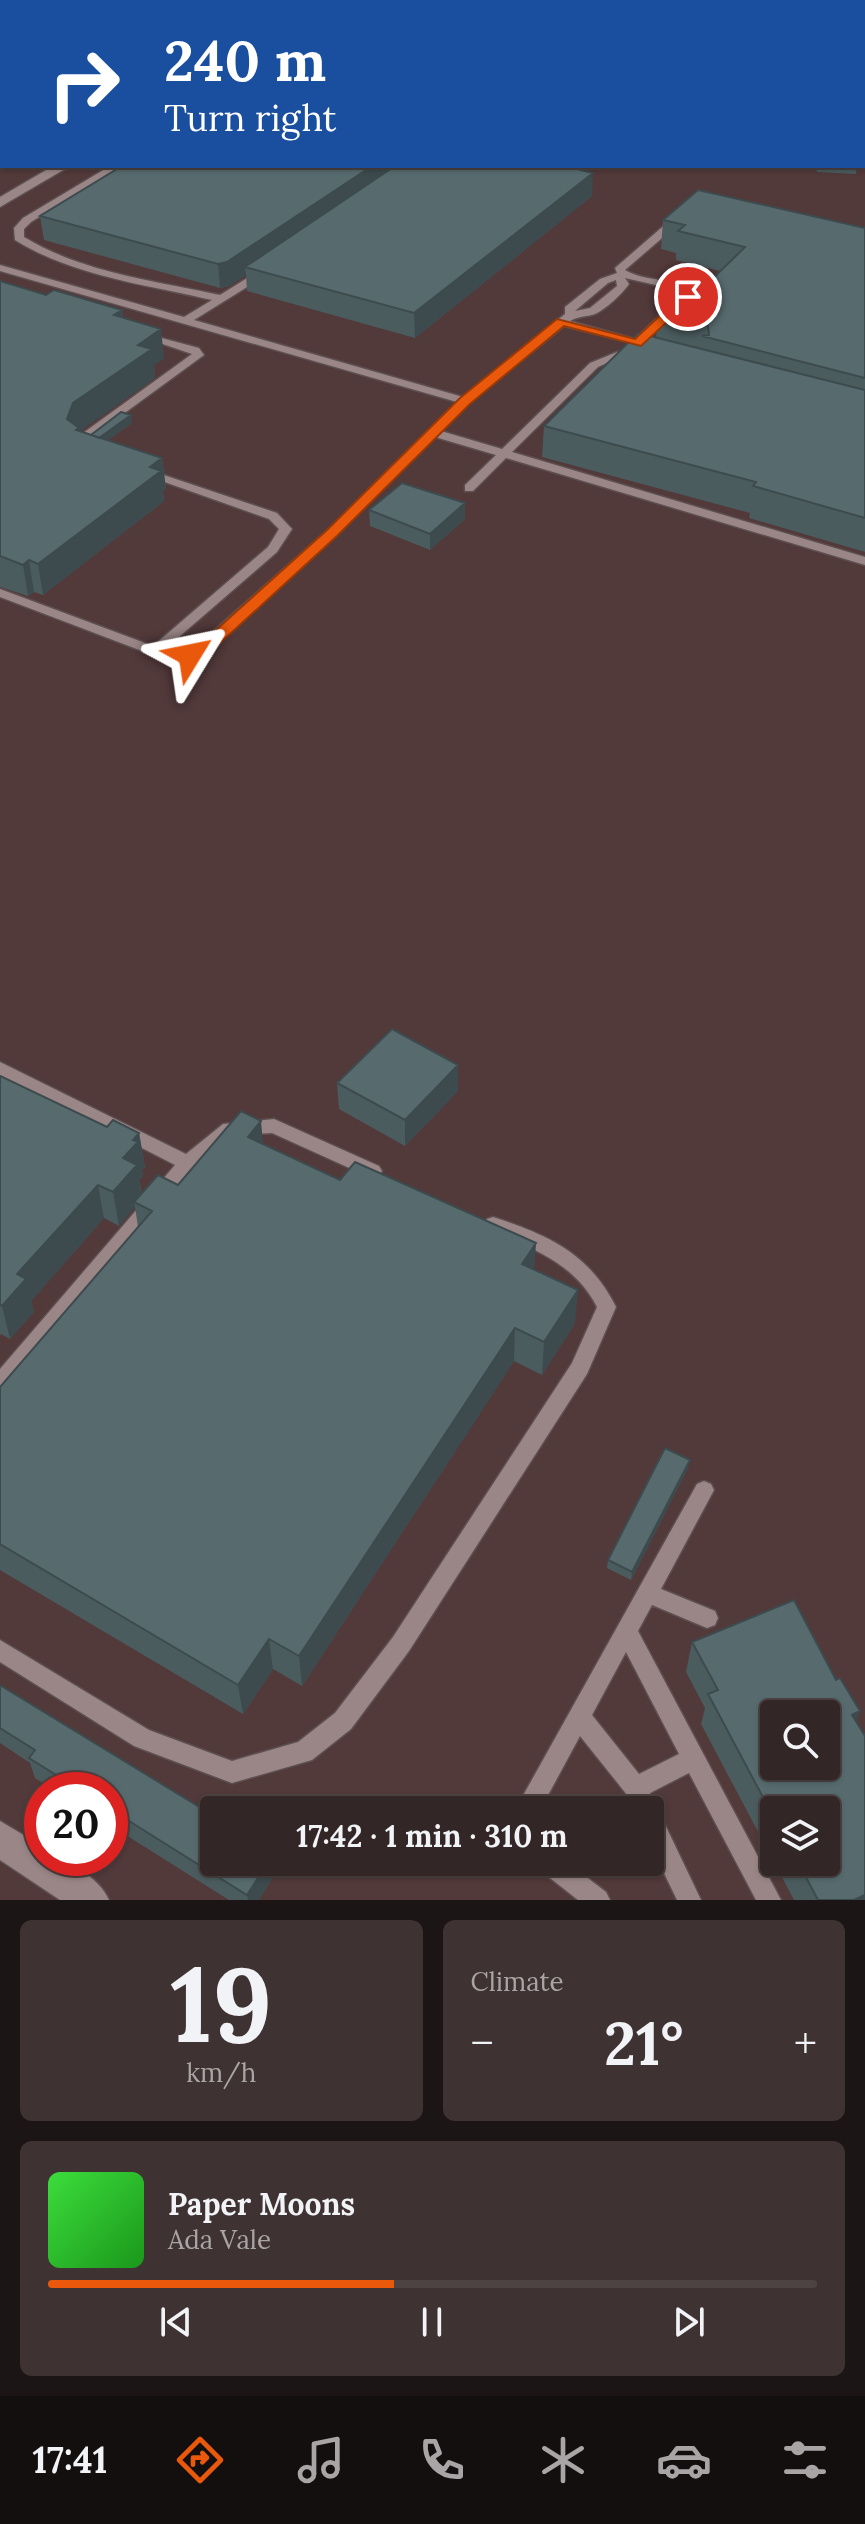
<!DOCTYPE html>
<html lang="en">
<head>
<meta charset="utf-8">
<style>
	body { margin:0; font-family:Lora,serif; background:#3e3232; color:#f1f3f6; height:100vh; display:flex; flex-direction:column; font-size:30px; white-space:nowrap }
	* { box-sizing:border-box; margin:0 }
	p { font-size:26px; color:#a9a5a7 }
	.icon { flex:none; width:44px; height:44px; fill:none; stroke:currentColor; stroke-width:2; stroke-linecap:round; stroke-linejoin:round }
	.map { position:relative; height:1900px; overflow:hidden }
	.side { display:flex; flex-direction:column; gap:20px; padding:20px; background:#1c1515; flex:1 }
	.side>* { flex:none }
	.hud { position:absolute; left:0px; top:0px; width:866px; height:168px; box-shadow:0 2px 6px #0004,0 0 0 2px #4e4343; background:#1a4fa0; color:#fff; overflow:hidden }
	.tools { position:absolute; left:760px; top:1700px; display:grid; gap:16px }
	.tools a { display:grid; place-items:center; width:80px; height:80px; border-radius:8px; background:#332626; box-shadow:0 2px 6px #0004,0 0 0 2px #4e4343; font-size:40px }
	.speed { position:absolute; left:24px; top:1772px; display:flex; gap:16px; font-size:40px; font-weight:700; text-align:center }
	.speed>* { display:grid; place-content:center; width:104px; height:104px; border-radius:50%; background:#332626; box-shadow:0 2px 6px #0004,0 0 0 2px #4e4343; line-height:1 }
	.speed .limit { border:12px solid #d22; background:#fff; color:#111 }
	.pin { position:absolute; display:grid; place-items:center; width:68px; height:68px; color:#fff; margin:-34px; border:4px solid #fff; border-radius:50%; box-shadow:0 2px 8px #0007 }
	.me { position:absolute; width:88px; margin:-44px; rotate:55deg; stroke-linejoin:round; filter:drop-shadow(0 0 6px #0008) }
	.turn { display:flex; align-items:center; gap:28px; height:168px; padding:0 32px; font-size:36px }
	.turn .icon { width:104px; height:104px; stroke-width:2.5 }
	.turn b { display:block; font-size:56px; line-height:68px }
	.big { font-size:60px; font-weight:700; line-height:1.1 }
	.side .widget { flex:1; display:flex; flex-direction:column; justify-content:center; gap:12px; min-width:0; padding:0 28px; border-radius:12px; background:#3e3232 }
	.side .dial { align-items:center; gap:0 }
	.dial b { font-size:104px; line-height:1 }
	.song { display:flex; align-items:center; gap:24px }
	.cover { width:96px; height:96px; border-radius:12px; background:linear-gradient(135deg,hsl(120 70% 55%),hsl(120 70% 35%)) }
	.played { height:8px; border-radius:4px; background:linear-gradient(90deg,#ea580c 45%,#4e4343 45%) }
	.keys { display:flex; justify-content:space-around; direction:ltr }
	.heat { display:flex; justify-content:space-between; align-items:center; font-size:44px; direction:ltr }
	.side .tiles { flex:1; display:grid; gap:20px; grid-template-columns:1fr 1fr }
	.widget:last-child { grid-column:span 2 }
	.trip { position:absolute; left:200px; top:1796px; width:464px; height:80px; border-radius:8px; background:#332626; box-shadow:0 2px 6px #0004,0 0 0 2px #4e4343; font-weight:700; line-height:80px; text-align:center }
	.tabs { display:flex; height:128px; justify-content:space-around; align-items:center; background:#140f0f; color:#a9a5a7 }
	.tabs .icon { width:56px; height:56px }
	.tabs .selected { color:#ea580c }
	.tabs b { font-size:36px; color:#f1f3f6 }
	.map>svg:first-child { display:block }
	.built { fill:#52393a; fill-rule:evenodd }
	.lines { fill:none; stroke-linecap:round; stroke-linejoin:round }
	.service-casing { stroke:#5d4f50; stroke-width:3 }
	.minor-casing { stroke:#5d4f50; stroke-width:3 }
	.service { fill:#9a8686; fill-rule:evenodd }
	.minor { fill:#9a8686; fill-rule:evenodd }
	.wall { fill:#4b5c5f }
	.shaded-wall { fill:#3d4b4e }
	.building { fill:#576b6f; stroke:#3d4b4e; stroke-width:2; fill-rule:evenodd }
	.route { fill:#ea580c; stroke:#983908; stroke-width:2 }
</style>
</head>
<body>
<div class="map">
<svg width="865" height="1900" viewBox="0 0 865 1900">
	<rect width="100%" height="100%" fill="#433"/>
	<path class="built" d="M0,0H865V1900H0ZM2,2H864V166H2ZM774,1714H826V1766H774ZM42,1790H110V1858H42ZM214,1810H650V1862H214ZM774,1810H826V1862H774Z"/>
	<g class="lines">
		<defs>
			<path id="service" d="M85,0H100L102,2H87Z
				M581,0H590L580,2Z
				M0,12H2V16H0Z
				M2,95V101L0,102V96Z
				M110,166H122L31,222L24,229V237C81,272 155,281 220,295L260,270H268V274L194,320L463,397L565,314V307L600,279L617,273L615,268L675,216H683V220L625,270C647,283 674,276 693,294L645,342L649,343V347L564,326L469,403L441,431L502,449L590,363L617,352L639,354V358H618L598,367L512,452L865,557V565L506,458L473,491H465V485L496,455L435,437L336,536L204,654L180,660L150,654L0,597V589L153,646L268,547L279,529L269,519L139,473L145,469L149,470L277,513L292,529L277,552L165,649L180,652L194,648L328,530L457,402L0,271V265L184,317L212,300C147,285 73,276 15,240L14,228L23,218ZM625,278L669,288L682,294L635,339L570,321C578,316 586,317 595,314C606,309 622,294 629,284ZM616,280L617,286L590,308L575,311L608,283Z
				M139,332L199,348L204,355L89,439L86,453H78L79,436L192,354L139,336Z
				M0,1062L186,1154L223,1124L274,1119L379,1166L382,1171L379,1176L373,1178L367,1176L272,1133L233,1135L193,1168L7,1389L0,1391V1369L175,1165L0,1075Z
				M493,1217C548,1235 589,1253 616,1307L587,1374L409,1651L351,1729L312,1760L232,1783L134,1746L0,1662V1640L149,1730L232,1761L298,1742L335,1713L393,1637L572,1363L597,1307C574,1262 531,1248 487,1229L484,1224L487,1219Z
				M704,1481L711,1484L714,1490L661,1589L715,1611L718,1618L715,1625L707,1628L652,1605L638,1631L781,1900H756L689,1773L650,1793L701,1900H677L650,1844V1810H634L628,1796L580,1736L540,1810H515L697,1484ZM626,1652L679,1754L639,1774L592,1715Z
				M536,1862H567L606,1892L610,1900H578L540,1870Z"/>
			<path id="minor" d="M254,0H268L253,2Z
				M341,0H355L340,2Z
				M0,137H2L0,146Z
				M864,150H865V158H864Z
				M53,166H70L0,207V197Z
				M0,1821L42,1846V1858C66,1858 99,1877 109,1900H60L0,1860Z"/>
		</defs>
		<use href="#service" class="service-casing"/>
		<use href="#minor" class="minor-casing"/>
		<use href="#service" class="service"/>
		<use href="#minor" class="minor"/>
	</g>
	<path class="wall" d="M378,0H575L572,2H375Z
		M816,166H857L856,174L817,172Z
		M592,196L415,338L247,291L246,275L229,286L220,288L44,240L40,216Z
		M663,220L865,228V552L749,518L750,513L542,457L544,426L656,338L658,312L698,293L720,271L676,260V253L661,249Z
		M0,281L46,295L122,310L123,318L164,358L154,365L155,378L80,431L91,435L132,423L108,440L162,458L166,489L163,491L164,501L43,595L34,592L28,596L0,587Z
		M369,510L465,519L430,550L370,526Z
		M0,1076L107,1127L139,1133L145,1167L142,1170L143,1176L139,1180L142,1194L178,1185L263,1144L534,1270L575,1323L542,1375L514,1361L302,1686L273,1669L243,1714L0,1570V1387L138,1227L135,1207L119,1226L104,1218L31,1301L34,1312L10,1339L1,1334L0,1336Z
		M337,1083L458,1091L405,1146L339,1109Z
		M688,1468L631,1580L607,1568L608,1560Z
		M692,1642L836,1680L860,1711L856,1722L865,1900H794L774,1862H826L774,1810V1862L701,1724L705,1708L686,1672Z
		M0,1685L276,1872L259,1900H229L110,1825V1790H54L35,1778L30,1763L0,1743Z"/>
	<path class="shaded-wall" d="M551,0H575L572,2H551Z
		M372,166H408L245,267L246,275L229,286L220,288L218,264Z
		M593,173L592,196L415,338L414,313Z
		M122,310L125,339L114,315Z
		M161,329L164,358L154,365L155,378L79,432L67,419L73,403L138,345Z
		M131,415L132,423L96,449L95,441Z
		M162,458L166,489L163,491L164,501L43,595L38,564L150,467Z
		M465,503V519L430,550V534Z
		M29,560L34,592L28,596L23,565Z
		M458,1065V1091L405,1146V1120Z
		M261,1121L264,1154L248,1137Z
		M139,1133L145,1167L142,1170L143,1176L139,1180L142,1199L134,1202L135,1207L119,1226L113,1192L123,1158L133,1140Z
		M98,1185L104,1218L31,1301L34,1312L10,1339L2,1306L17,1274Z
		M536,1243L534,1277L522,1264Z
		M578,1290L575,1323L542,1375L544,1342Z
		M515,1328L514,1361L302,1686L299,1656Z
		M690,1460L688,1468L631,1580L632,1572Z
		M269,1639L273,1669L243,1714L238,1685Z
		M860,1711L850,1741L852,1715Z
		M268,1862H275L276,1872L259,1900H248L247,1895Z
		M865,1895V1900H854Z"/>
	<path class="building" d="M378,0H494L491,2H375Z
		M529,0H545L550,2H529Z
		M864,56H865L864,126Z
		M122,166H372L227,262L218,264L40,216Z
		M395,166H565L593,173L414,313L245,267Z
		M698,190L865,228V378L702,336L709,335L708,326L658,312L683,289L698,293L745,247L678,231L685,225L663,220Z
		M0,281L46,295L54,290L122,310L114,315L161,329L138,345L152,349L73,403L67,419L79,428L76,430L162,458L150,467L161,471L38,564L29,560L23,565L0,556Z
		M638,333L865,390V518L753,486L756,482L544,426Z
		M121,412L131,415L99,438L91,435Z
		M402,483L465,503L430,534L369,510Z
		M392,1029L458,1065L405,1120L337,1083Z
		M0,1076L107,1127L113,1120L139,1133L133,1140L138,1142L123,1158L137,1165L113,1192L98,1185L17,1274L26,1279L2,1306L0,1305Z
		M241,1111L261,1121L248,1137L340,1180L355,1162L536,1243L522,1264L578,1290L544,1342L515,1328L299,1656L269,1639L238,1685L0,1544V1387L152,1211L134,1202L158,1175L178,1185Z
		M665,1448L690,1460L632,1572L608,1560Z
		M794,1600L836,1680L840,1678L860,1711L852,1715L865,1736V1895L854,1900H818L798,1862H826V1810H774V1818L708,1694L718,1690L692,1642ZM774,1714H826V1766H774Z
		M0,1685L214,1816V1862H268L247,1895L110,1809V1790H80L29,1758L35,1750L0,1728Z"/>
	<path class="route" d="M683,294L694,297L641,346L564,326L470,404L337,536L218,645L195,658H184V652L207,638L327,530L460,398L557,319L635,339Z"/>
</svg>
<div class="tools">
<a><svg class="icon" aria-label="search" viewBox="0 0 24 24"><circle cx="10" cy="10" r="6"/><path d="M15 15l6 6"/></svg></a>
<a><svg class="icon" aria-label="layers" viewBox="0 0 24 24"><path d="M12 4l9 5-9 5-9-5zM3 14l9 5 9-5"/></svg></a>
</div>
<div class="speed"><div class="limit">20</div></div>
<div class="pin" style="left:688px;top:297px;background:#d93025"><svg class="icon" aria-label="arrive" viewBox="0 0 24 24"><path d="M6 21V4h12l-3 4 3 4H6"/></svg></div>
<svg class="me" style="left:190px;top:655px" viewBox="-20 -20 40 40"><path d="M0-17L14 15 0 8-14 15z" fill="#ea580c" stroke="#fff" stroke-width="4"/></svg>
<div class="trip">17:42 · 1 min · 310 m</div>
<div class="hud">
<div class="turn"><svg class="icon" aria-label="right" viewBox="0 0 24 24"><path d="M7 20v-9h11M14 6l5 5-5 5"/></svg><div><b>240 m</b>Turn right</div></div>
</div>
</div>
<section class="side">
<div class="tiles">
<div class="widget dial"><b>19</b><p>km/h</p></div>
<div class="widget"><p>Climate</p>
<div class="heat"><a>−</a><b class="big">21°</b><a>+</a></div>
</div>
<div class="widget">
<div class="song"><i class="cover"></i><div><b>Paper Moons</b><p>Ada Vale</p></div></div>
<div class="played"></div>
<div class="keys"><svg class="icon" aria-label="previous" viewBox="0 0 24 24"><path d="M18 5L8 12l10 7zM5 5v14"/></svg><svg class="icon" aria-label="pause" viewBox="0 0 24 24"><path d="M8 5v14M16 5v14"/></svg><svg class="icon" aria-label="next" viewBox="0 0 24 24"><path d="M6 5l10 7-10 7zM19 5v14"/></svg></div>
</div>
</div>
</section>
<nav class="tabs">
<b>17:41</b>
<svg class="icon selected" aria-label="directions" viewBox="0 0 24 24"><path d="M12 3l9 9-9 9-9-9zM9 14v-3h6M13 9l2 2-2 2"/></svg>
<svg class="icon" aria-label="music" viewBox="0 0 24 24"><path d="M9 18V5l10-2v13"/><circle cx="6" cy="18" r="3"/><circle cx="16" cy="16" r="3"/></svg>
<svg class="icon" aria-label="phone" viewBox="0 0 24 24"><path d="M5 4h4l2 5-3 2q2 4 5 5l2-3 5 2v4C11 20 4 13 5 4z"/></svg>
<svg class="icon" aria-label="climate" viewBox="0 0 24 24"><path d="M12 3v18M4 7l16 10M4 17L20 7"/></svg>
<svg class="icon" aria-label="car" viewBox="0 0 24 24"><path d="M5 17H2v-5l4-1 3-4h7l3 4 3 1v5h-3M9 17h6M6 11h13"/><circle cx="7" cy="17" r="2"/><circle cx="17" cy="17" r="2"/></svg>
<svg class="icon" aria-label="filters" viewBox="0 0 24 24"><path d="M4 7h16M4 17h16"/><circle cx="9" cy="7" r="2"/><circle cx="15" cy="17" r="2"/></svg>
</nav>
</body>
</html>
